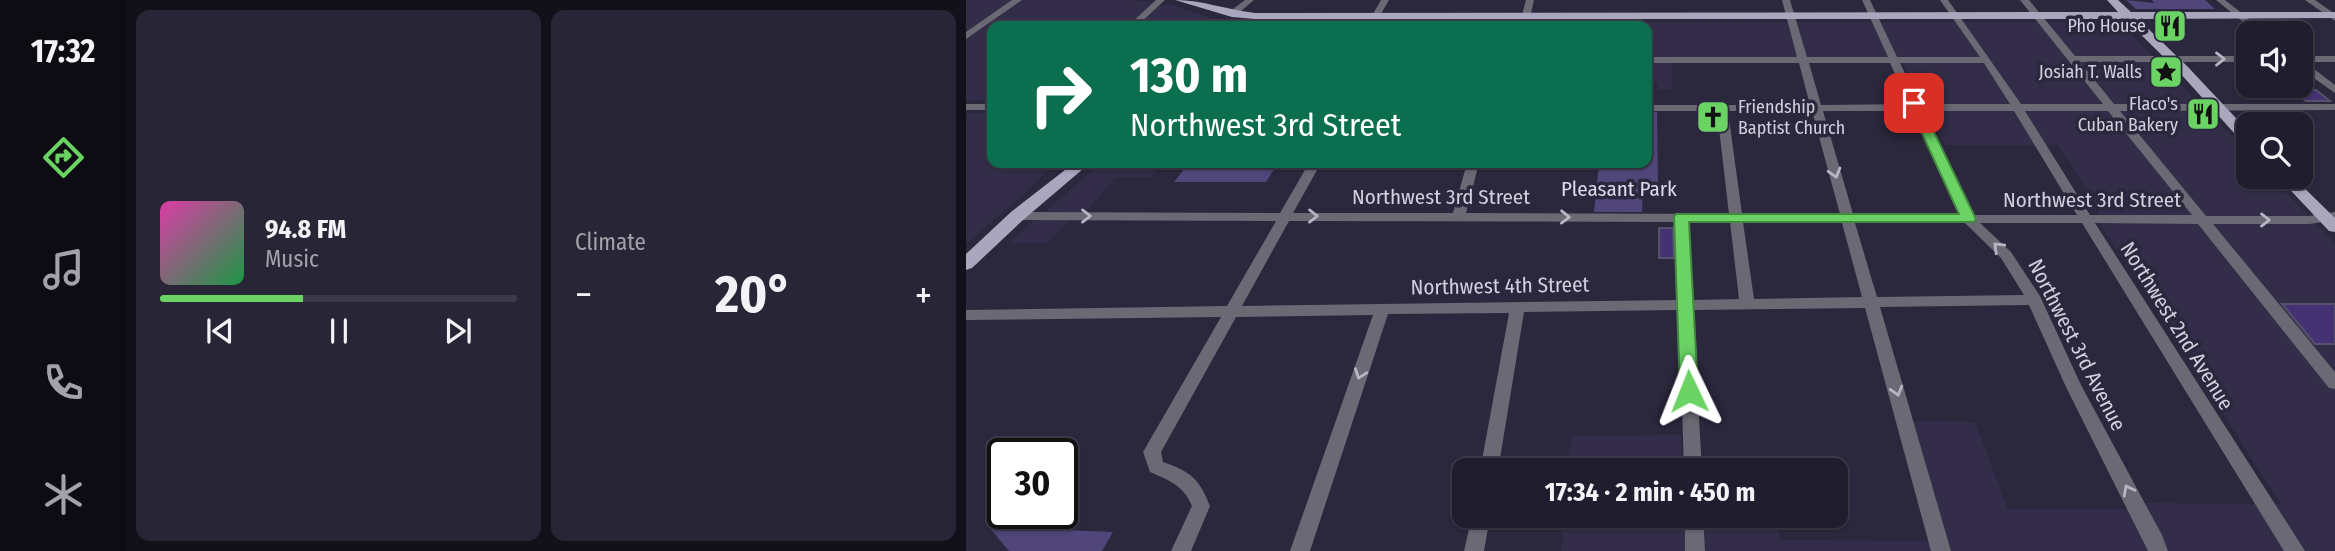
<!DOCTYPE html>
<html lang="en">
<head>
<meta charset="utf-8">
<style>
	body { margin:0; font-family:"Fira Sans Condensed",sans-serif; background:#282636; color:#f1f3f6; height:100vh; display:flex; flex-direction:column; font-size:26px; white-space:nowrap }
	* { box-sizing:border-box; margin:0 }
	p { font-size:23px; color:#a2a2aa }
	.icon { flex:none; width:38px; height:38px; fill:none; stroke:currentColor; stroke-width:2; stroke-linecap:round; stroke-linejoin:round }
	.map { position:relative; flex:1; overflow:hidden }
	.drawer { display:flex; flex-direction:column; gap:10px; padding:10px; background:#121019; width:840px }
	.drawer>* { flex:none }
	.guide { position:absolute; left:21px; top:21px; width:665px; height:147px; border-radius:14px; box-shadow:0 2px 5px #0004,0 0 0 2px #3d3b4a; background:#0b6e4f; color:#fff; overflow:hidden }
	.tools { position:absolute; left:1270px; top:21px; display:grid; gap:14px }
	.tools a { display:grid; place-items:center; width:77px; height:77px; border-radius:14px; background:#201d2e; box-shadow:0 2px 5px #0004,0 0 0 2px #3d3b4a; font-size:35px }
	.speed { position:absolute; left:21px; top:438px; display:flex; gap:14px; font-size:35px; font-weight:700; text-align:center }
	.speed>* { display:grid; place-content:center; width:91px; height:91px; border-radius:50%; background:#201d2e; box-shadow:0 2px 5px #0004,0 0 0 2px #3d3b4a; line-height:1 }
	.speed .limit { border:4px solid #111; border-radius:10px; background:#fff; color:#111 }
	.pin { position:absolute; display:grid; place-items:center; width:60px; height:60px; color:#fff; margin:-30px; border-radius:14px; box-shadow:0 4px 10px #0006 }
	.me { position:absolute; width:77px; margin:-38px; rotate:358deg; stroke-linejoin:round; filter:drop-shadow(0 0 5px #0008) }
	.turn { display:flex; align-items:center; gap:24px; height:147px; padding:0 28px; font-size:32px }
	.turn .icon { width:91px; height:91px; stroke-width:2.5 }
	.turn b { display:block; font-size:49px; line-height:60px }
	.big { font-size:52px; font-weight:700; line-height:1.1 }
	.drawer .widget { flex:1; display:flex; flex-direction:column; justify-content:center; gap:10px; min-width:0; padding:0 24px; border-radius:14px; background:#282636 }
	.song { display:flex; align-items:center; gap:21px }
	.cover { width:84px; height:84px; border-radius:10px; background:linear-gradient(135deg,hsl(320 70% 55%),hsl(140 70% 35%)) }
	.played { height:7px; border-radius:4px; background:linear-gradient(90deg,#6ad364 40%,#3d3b4a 40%) }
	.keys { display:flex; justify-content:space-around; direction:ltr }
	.heat { display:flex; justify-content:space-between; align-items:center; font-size:38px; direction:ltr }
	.drawer .tiles { flex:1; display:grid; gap:10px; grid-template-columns:repeat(2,1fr) }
	.trip { position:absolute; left:486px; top:458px; width:396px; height:70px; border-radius:14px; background:#201d2e; box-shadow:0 2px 5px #0004,0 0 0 2px #3d3b4a; font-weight:700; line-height:70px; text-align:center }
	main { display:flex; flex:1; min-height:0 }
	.tabs { display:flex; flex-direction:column; width:126px; justify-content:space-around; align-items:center; background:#0d0c12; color:#a2a2aa }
	.tabs .icon { width:49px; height:49px }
	.tabs .active { color:#6ad364 }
	.tabs b { font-size:32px; color:#f1f3f6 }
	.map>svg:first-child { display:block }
	.built { fill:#332d49 }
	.green { fill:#514679 }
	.building { fill:#443275; stroke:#56516a; stroke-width:2 }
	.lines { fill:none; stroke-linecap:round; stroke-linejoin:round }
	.minor { fill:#6a6974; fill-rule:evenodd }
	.major { fill:#aaa6be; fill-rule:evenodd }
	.oneway { stroke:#b8b6c4 }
	.route { fill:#6ad364; stroke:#458941; stroke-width:2 }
	.labels { text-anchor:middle; stroke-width:7; stroke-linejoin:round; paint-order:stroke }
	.far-poi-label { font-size:18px; fill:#d2d0df; stroke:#2b273d; text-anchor:end }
	.park-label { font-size:21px; fill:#dedbef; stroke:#2b273d }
	.street-label { font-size:21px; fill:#d2d0df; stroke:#2b273d }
</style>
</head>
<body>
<main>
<nav class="tabs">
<b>17:32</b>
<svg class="icon active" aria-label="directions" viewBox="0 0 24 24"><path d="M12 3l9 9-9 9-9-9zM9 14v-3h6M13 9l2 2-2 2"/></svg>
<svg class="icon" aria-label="music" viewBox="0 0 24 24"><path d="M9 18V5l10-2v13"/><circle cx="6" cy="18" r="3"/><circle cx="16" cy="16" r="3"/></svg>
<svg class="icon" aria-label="phone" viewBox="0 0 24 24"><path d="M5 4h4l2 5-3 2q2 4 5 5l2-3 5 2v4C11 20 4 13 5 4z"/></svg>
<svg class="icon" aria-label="climate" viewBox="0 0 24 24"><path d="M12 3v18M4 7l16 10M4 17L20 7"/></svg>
</nav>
<section class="drawer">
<div class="tiles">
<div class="widget">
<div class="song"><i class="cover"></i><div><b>94.8 FM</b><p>Music</p></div></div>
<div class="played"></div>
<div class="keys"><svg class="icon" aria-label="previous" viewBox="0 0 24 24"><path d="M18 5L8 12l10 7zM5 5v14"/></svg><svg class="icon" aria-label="pause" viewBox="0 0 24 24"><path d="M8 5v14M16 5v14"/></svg><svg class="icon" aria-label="next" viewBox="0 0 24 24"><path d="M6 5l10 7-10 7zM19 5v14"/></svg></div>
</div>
<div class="widget"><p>Climate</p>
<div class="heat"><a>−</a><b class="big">20°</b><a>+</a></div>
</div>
</div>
</section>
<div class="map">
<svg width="1369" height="551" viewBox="0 0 1369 551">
	<rect width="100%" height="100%" fill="#2b273d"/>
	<path class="built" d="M0,0H165L185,2L190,7L204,4L248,19L241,26H26V100H0Z
		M1153,22L1283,154V177H1305L1369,243V551H595L598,516H811L814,540L981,541L946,421L1009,422L1042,509H1165L1181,503L1315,504L1134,224L1131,206L1092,145H978L937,63H706V89H692L691,83H681V26H271L283,23Z
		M0,113H26V163H89L58,194L0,244Z
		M136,163H197L185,177H150L122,210L103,220L81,243H42Z
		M715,435L716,471H602L605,436Z"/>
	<path class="green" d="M1160,0L1188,3L1186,0H1239L1249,9H1170Z
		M681,111L691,112L692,185H677L676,212H628L633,163H681Z
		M223,163H312L300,182H208Z
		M23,527L147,532L136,551H43Z"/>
	<path class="building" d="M1326,90H1350L1364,101H1340Z
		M693,228H707L708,258H693Z
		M1316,304H1369V344H1349Z"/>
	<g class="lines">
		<path class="minor" d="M46,0H56L0,39V32Z
			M190,0H199L171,26H162Z
			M279,0H288L269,16H263V12Z
			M415,0H423L408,26H400Z
			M560,0H568L562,26H553Z
			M816,0H824L841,57H922L896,0H904L931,57H1014L974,0H982L1055,104H1137L1054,0H1063L1109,56H1283V62H1114L1148,104H1369V110L1154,111L1240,216H1343L1369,212V220L1343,224H1247L1369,372V389L1363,388L1232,224L1129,223L1339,551H1318L1116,223H1014L1045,252L1074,296L1115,385L1196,535L1202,551H1182L1100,387L1063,305L914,307L985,551H965L899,308L727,310L736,471H718L713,310L558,312L532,471H514L543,313L422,314L344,551H324L407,315L270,317L195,452L197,462C225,472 233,478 244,506L225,551H205L226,506C218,486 203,480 184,472L177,452L255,317L0,320V310L261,306L310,221L51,220L45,216L51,212L314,213L343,163H355L327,213H487L501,163H513L500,213L763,214L751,111H681V105H844L833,63H681V57H831ZM843,63H924L943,104L855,105ZM934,63H1018L1044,104H954ZM762,111H846L874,214H776ZM857,111H946L994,215L887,214ZM957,111H1048L1111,215H1006ZM1059,111H1142L1226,215H1124ZM323,221L710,222L712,300L276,306ZM723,222H764L773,299L727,300ZM777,222L876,223L896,297L788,299ZM889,223H999L1035,258L1058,295L911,297Z
			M1250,0H1259L1301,33H1291Z
			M1339,0H1349L1369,14V21Z
			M1335,56H1369V62H1339L1369,85V93L1335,69Z
			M0,104H26V110H0Z
			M506,516H524L518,551H498Z
			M719,516H737L739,551H719Z"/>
		<path class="major" d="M209,0C236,0 262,10 289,13L1152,12L1141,0H1152L1165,12H1369V18L1172,19L1221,66L1283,132V145L1278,144L1213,72L1159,19H289L266,17Z
			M108,163H124L57,220L6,268L0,270V254L45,212Z
			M1312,177H1327L1369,218V232L1363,231Z"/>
	</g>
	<defs><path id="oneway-chevron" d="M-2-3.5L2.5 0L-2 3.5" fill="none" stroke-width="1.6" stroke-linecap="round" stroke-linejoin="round" transform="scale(1.75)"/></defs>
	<g class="oneway">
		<use href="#oneway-chevron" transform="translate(1254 59)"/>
		<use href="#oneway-chevron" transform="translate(869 173) rotate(74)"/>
		<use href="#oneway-chevron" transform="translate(120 216)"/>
		<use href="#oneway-chevron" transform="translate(347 216)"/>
		<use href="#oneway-chevron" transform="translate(599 217) rotate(1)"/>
		<use href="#oneway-chevron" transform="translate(1299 220)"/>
		<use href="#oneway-chevron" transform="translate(1032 247) rotate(-136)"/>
		<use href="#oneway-chevron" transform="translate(394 374) rotate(109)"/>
		<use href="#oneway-chevron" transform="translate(931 391) rotate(74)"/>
		<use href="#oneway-chevron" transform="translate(1162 490) rotate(-118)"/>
	</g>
	<path class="route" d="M948,99L954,103L1010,219L1008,222H723L732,391L730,396L723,398L717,396L714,391L708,217L710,214H993L942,103Z"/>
	<defs>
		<symbol id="restaurant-square" viewBox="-11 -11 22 22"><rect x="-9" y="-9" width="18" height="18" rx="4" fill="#6ad364" stroke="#2b273d"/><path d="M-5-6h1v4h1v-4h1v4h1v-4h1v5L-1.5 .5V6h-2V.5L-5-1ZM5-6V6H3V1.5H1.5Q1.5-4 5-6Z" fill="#111"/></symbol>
		<symbol id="sight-square" viewBox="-11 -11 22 22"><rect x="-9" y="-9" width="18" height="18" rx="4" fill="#6ad364" stroke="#2b273d"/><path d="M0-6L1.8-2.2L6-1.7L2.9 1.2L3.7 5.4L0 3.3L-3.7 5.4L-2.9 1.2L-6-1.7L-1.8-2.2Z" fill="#111"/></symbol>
		<symbol id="church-square" viewBox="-11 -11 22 22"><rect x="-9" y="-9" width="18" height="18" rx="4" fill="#6ad364" stroke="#2b273d"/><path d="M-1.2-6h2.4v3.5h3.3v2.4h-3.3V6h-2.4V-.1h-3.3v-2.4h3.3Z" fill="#111"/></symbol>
	</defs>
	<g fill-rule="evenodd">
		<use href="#restaurant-square" x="1185" y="7" width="38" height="38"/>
		<use href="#sight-square" x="1181" y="53" width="38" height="38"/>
		<use href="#restaurant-square" x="1218" y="95" width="38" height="38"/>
		<use href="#church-square" x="728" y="98" width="38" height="38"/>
	</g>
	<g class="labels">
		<g class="far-poi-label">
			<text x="1180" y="32">Pho House</text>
			<text x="1176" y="78">Josiah T. Walls</text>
			<text x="1212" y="110">Flaco's<tspan x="1212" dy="21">Cuban Bakery</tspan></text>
			<text x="772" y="113" text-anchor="start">Friendship<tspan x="772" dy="21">Baptist Church</tspan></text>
		</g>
		<g class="park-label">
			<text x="653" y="196">Pleasant Park</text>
		</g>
		<g class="street-label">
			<text x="475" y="204">Northwest 3rd Street</text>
			<text x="1126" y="207">Northwest 3rd Street</text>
			<text transform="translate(534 286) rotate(-1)" y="7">Northwest 4th Street</text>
			<text transform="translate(1211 326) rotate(58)" y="7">Northwest 2nd Avenue</text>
			<text transform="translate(1111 345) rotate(63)" y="7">Northwest 3rd Avenue</text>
		</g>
	</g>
</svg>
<div class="tools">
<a><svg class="icon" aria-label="sound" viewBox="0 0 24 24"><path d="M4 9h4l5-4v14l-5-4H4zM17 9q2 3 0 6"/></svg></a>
<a><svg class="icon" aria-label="search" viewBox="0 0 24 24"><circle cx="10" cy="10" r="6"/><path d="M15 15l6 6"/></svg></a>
</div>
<div class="speed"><div class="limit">30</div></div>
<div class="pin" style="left:948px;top:103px;background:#d93025"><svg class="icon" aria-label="arrive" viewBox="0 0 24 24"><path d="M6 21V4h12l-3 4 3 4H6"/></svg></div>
<svg class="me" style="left:723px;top:391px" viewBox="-20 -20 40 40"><path d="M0-17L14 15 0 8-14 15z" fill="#6ad364" stroke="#fff" stroke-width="4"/></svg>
<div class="trip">17:34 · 2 min · 450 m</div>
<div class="guide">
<div class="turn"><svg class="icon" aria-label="right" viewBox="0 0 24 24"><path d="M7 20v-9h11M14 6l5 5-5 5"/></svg><div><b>130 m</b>Northwest 3rd Street</div></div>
</div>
</div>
</main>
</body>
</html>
